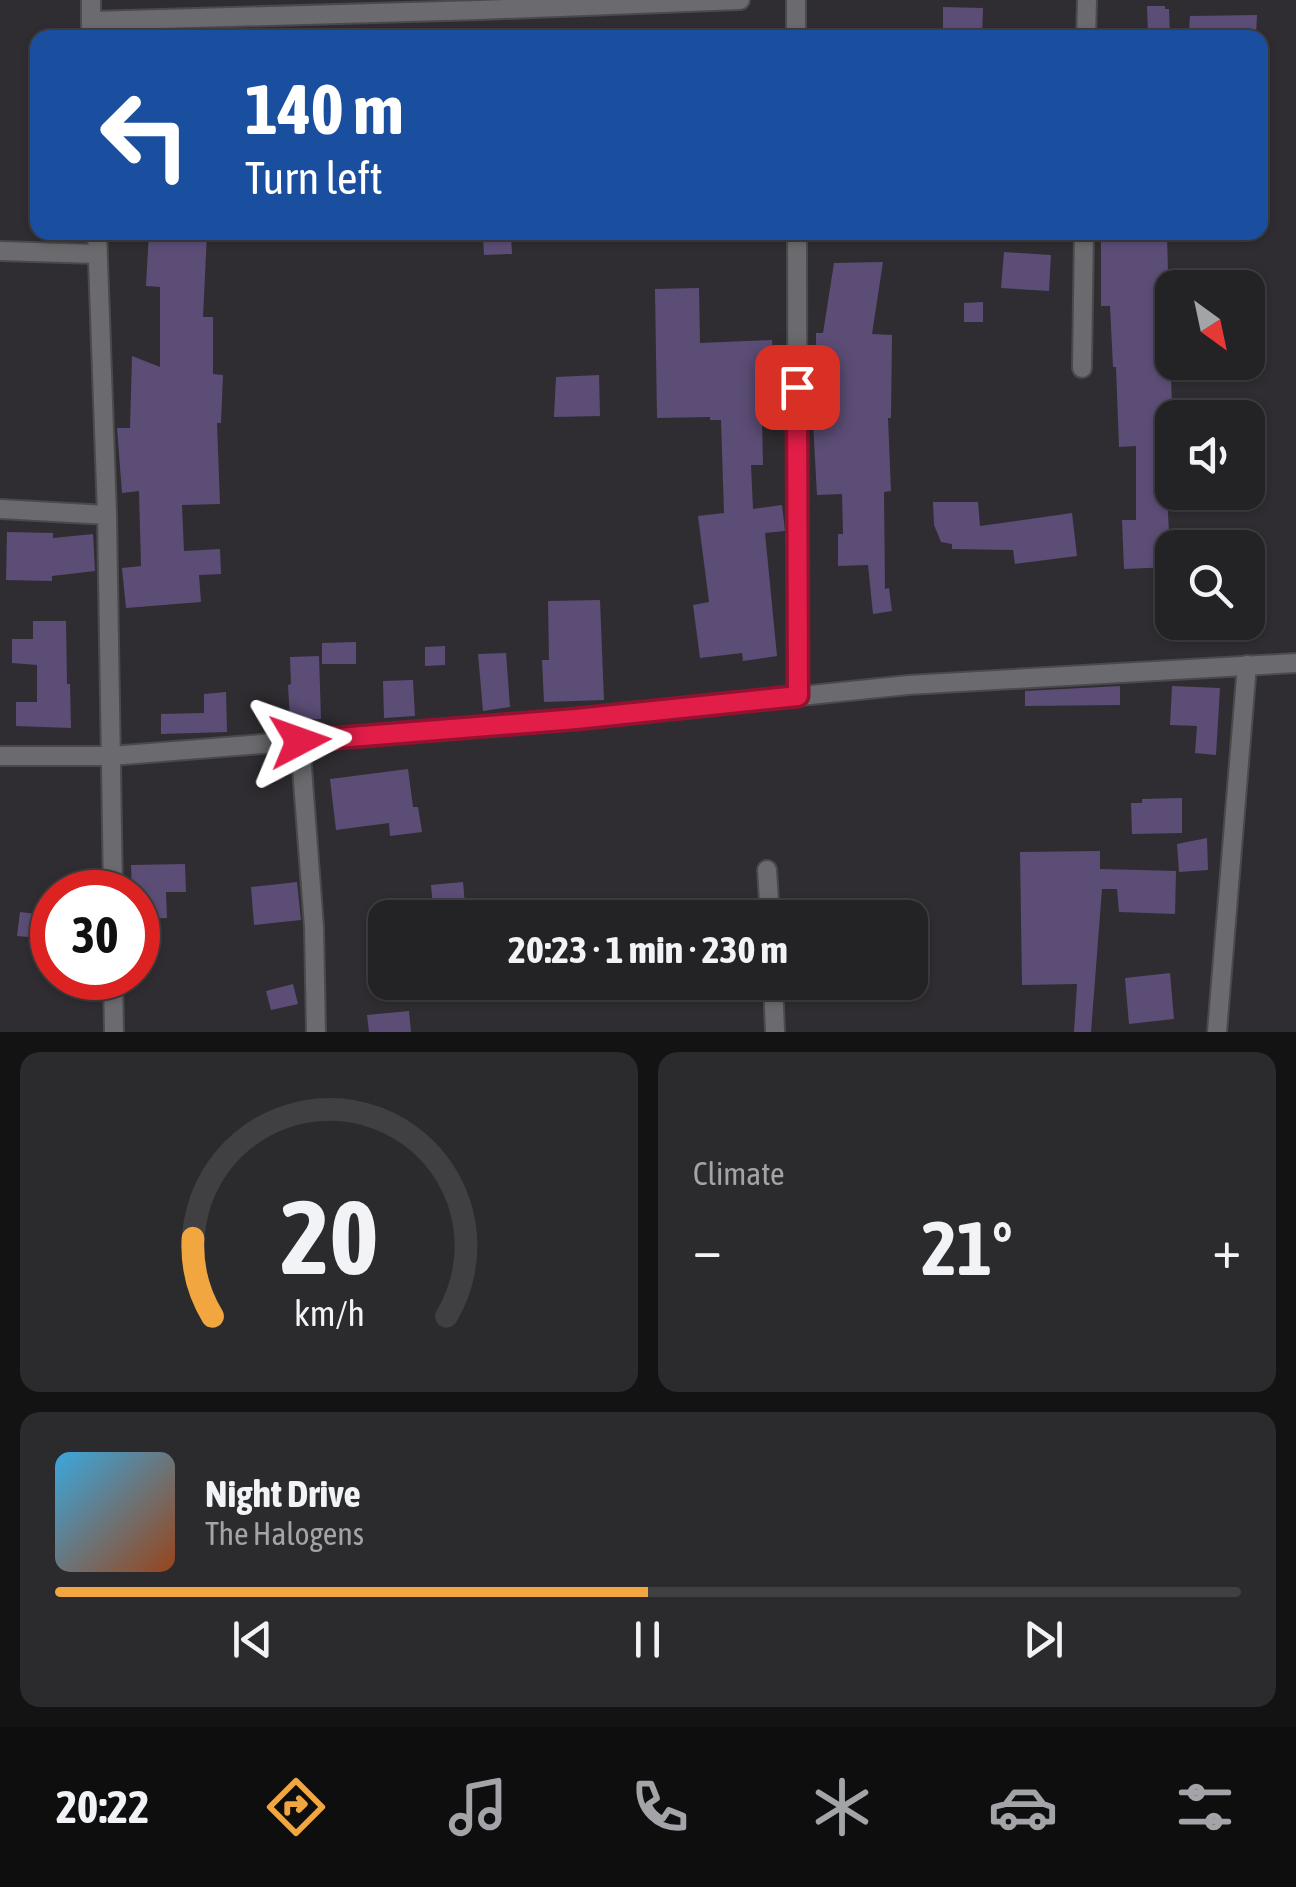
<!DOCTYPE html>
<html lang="en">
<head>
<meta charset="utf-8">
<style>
	body { margin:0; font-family:"Asap Condensed",sans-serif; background:#2b2a2d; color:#f1f3f6; height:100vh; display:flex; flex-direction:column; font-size:38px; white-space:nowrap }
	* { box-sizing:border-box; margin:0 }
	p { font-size:32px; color:#a3a4a7 }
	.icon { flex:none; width:55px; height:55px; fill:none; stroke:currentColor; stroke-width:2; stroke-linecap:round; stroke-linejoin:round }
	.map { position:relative; height:1032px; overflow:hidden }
	.panel { display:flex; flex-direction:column; gap:20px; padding:20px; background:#131314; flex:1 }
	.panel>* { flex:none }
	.guide { position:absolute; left:30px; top:30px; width:1238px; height:210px; border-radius:20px; box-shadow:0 2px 8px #0004,0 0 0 2px #403f42; background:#1a4fa0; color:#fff; overflow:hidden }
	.needle { width:65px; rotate:147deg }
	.buttons { position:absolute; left:1155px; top:270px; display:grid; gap:20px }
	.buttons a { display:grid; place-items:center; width:110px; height:110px; border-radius:20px; background:#232225; box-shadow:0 2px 8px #0004,0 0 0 2px #403f42; font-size:50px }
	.speed { position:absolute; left:30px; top:870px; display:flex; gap:20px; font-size:50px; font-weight:700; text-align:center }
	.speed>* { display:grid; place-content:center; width:130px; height:130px; border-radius:50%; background:#232225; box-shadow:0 2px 8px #0004,0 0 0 2px #403f42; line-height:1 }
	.speed .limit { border:15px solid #d22; background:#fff; color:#111 }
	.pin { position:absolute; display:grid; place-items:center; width:85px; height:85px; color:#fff; margin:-42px; border-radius:20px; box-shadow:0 5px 15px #0006 }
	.me { position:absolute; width:110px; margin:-55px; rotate:86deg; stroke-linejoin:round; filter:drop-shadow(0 0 8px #0008) }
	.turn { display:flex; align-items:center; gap:35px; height:210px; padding:0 50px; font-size:45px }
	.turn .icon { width:130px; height:130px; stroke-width:2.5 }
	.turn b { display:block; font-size:70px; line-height:85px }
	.big { font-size:75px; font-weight:700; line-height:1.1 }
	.panel .widget { flex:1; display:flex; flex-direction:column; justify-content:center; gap:15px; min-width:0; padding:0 35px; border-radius:20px; background:#2b2a2d }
	.panel .dial { align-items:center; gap:0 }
	.dial svg { height:260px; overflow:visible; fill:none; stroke:#403f42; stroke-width:7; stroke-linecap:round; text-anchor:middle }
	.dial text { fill:#f1f3f6; stroke:none }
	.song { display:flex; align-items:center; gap:30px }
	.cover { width:120px; height:120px; border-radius:15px; background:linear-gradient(135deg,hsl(200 70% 55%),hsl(20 70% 35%)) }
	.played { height:10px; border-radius:5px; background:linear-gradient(90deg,#f1a63f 50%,#403f42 50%) }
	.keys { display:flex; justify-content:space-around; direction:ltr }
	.heat { display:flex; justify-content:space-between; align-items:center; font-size:55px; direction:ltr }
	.panel .tiles { flex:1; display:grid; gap:20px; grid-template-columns:1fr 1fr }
	.widget:last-child { grid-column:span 2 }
	.trip { position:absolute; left:368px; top:900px; width:560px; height:100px; border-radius:20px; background:#232225; box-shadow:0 2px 8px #0004,0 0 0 2px #403f42; font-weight:700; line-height:100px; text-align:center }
	.dock { display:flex; height:160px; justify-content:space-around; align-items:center; background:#0e0e0f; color:#a3a4a7 }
	.dock .icon { width:70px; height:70px }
	.dock .current { color:#f1a63f }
	.dock b { font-size:45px; color:#f1f3f6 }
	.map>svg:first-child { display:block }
	.building { fill:#5c4d76 }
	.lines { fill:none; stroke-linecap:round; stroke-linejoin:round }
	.street-casing { stroke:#4a494c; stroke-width:22 }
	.street { stroke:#6b6a6e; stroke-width:18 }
	.route-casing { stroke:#92132f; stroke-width:25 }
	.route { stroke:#e11d48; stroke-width:18 }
</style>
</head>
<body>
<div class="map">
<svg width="1296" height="1032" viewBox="0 0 1296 1032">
	<rect width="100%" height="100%" fill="#2f2d31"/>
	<path class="building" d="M1147,6H1165V9H1169L1170,35H1148Z
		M943,7L983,8L982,38H943Z
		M1257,15L1256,35L1189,29L1190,16Z
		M149,232L207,233L203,317H213V374L223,375L221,423H217L220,504L182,505L184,551L220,549L221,574L199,575L201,602L126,608L122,568L141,566L139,491L122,493L117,428H130L132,356L160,367V287L146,286Z
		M511,235L512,254L484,255L483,236Z
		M1101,236H1167L1172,409V496H1167L1171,567L1124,569L1122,520H1136V446L1119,447L1116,367H1113L1110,306H1101Z
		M1004,252L1051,255L1049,291L1001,288Z
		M883,262L872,334L892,335L891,418H888L891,491L884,492L885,589L889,588L892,611L873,614L868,565L838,566V534H843L842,494L817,495L812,404H816V333H823L834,263Z
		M699,288L700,343L772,340L776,417L762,418L763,465H751L753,509L782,505L785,531L765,533L777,656L743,661L742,653L700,658L693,605L709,602L698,516L724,513L721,420H710V417L657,418L655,289Z
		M983,302V322H964V303Z
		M599,375L600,416L554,417L556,377Z
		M933,502H978L980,526L1072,513L1077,556L1015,564L1013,550L952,549V544L941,542L934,525Z
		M7,532L53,533V538L93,534L95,571L52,576V581L6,580Z
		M600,600L604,700L544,702L542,660H549L548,601Z
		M33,621H66L67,684H70L71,728L16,726V702H37V665L12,663V639H33Z
		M356,642V664H322V643Z
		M445,646V665L425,666V647Z
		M506,653L510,707L483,711L478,654Z
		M319,656L321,719L290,720L288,685L291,684L290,657Z
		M413,680L415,716L384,718L383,681Z
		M1120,686V705L1025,706V691Z
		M1172,686L1220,688L1216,755L1195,753L1197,726L1170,725Z
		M226,692L227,732L161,734V714L204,713V694Z
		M408,769L413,807H418L422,832L390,836L389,823L336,830L330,779Z
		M1182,798V833L1132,834L1131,803H1142V799Z
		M1207,838L1208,870L1179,872L1177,844Z
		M1100,851V869L1176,871L1175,914L1119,912L1117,889H1102L1091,1032H1074L1077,984L1022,985L1020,852Z
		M185,864L186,892H166L167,918L138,919V892H132L131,865Z
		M297,882L301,920L254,925L251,887Z
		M463,882L465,904L433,907L431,885Z
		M20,912L52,916V939L17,936Z
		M1170,973L1174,1019L1129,1024L1125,978Z
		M293,984L298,1004L271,1010L266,991Z
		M409,1011L411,1032H369L367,1015Z"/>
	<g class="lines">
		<defs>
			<path id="street" d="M796,0V38
				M91,21L479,10L740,0
				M91,38V0
				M1086,38L1087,0
				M97,232L107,515L113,892
				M797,232L798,696
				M0,251L97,254
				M1082,368L1084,232
				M0,509L107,515
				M300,741L314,927L316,1032
				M0,756H111L576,719L908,685L1296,663
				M767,870L770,918
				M113,978L114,1032
				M773,982L775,1032
				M1217,1032L1247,665"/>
		</defs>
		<use href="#street" class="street-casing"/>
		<use href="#street" class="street"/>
	</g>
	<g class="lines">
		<defs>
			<path id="route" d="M300,741L576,719L798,696L797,387"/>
		</defs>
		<use href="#route" class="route-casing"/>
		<use href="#route" class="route"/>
	</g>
</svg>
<div class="buttons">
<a><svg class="needle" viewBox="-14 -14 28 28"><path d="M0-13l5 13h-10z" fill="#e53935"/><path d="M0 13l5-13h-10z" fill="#a3a4a7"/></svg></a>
<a><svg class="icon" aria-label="sound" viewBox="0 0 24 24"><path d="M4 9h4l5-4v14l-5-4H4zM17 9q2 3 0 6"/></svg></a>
<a><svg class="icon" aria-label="search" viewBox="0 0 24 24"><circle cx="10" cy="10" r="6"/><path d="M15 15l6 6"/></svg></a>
</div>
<div class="speed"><div class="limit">30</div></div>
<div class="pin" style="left:797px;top:387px;background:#d93025"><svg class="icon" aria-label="arrive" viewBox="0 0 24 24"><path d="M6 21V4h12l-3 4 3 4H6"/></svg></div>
<svg class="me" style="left:300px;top:741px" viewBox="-20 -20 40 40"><path d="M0-17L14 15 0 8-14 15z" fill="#e11d48" stroke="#fff" stroke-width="4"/></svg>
<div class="trip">20:23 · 1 min · 230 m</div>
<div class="guide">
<div class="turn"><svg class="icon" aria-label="left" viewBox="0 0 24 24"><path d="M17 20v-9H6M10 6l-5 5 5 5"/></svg><div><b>140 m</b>Turn left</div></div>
</div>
</div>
<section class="panel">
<div class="tiles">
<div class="widget dial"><svg viewBox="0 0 100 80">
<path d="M14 69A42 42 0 1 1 86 69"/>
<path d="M14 69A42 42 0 0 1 8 45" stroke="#f1a63f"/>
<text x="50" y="56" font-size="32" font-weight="700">20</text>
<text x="50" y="72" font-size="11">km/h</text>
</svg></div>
<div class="widget"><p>Climate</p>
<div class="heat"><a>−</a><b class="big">21°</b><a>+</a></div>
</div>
<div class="widget">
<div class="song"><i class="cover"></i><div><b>Night Drive</b><p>The Halogens</p></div></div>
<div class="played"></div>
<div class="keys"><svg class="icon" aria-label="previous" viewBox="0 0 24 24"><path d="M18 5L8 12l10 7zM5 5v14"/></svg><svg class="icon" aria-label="pause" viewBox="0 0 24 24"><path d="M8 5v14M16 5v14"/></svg><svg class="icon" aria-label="next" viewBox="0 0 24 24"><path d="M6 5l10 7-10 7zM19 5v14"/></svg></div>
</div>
</div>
</section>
<nav class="dock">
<b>20:22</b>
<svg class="icon current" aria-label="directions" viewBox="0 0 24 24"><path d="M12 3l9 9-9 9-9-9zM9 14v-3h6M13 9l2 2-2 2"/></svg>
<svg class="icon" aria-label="music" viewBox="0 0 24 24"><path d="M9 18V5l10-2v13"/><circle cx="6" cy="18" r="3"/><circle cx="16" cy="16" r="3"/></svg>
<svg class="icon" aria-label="phone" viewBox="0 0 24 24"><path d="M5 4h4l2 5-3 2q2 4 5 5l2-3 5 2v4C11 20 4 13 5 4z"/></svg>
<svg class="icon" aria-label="climate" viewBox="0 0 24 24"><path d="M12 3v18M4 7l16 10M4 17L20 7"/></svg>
<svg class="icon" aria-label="car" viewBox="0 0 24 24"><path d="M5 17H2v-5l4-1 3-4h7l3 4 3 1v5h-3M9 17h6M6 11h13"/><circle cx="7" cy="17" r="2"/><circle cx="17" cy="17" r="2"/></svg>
<svg class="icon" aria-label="filters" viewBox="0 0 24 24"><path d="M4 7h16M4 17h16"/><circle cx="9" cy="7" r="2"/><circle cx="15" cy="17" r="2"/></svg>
</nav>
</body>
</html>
